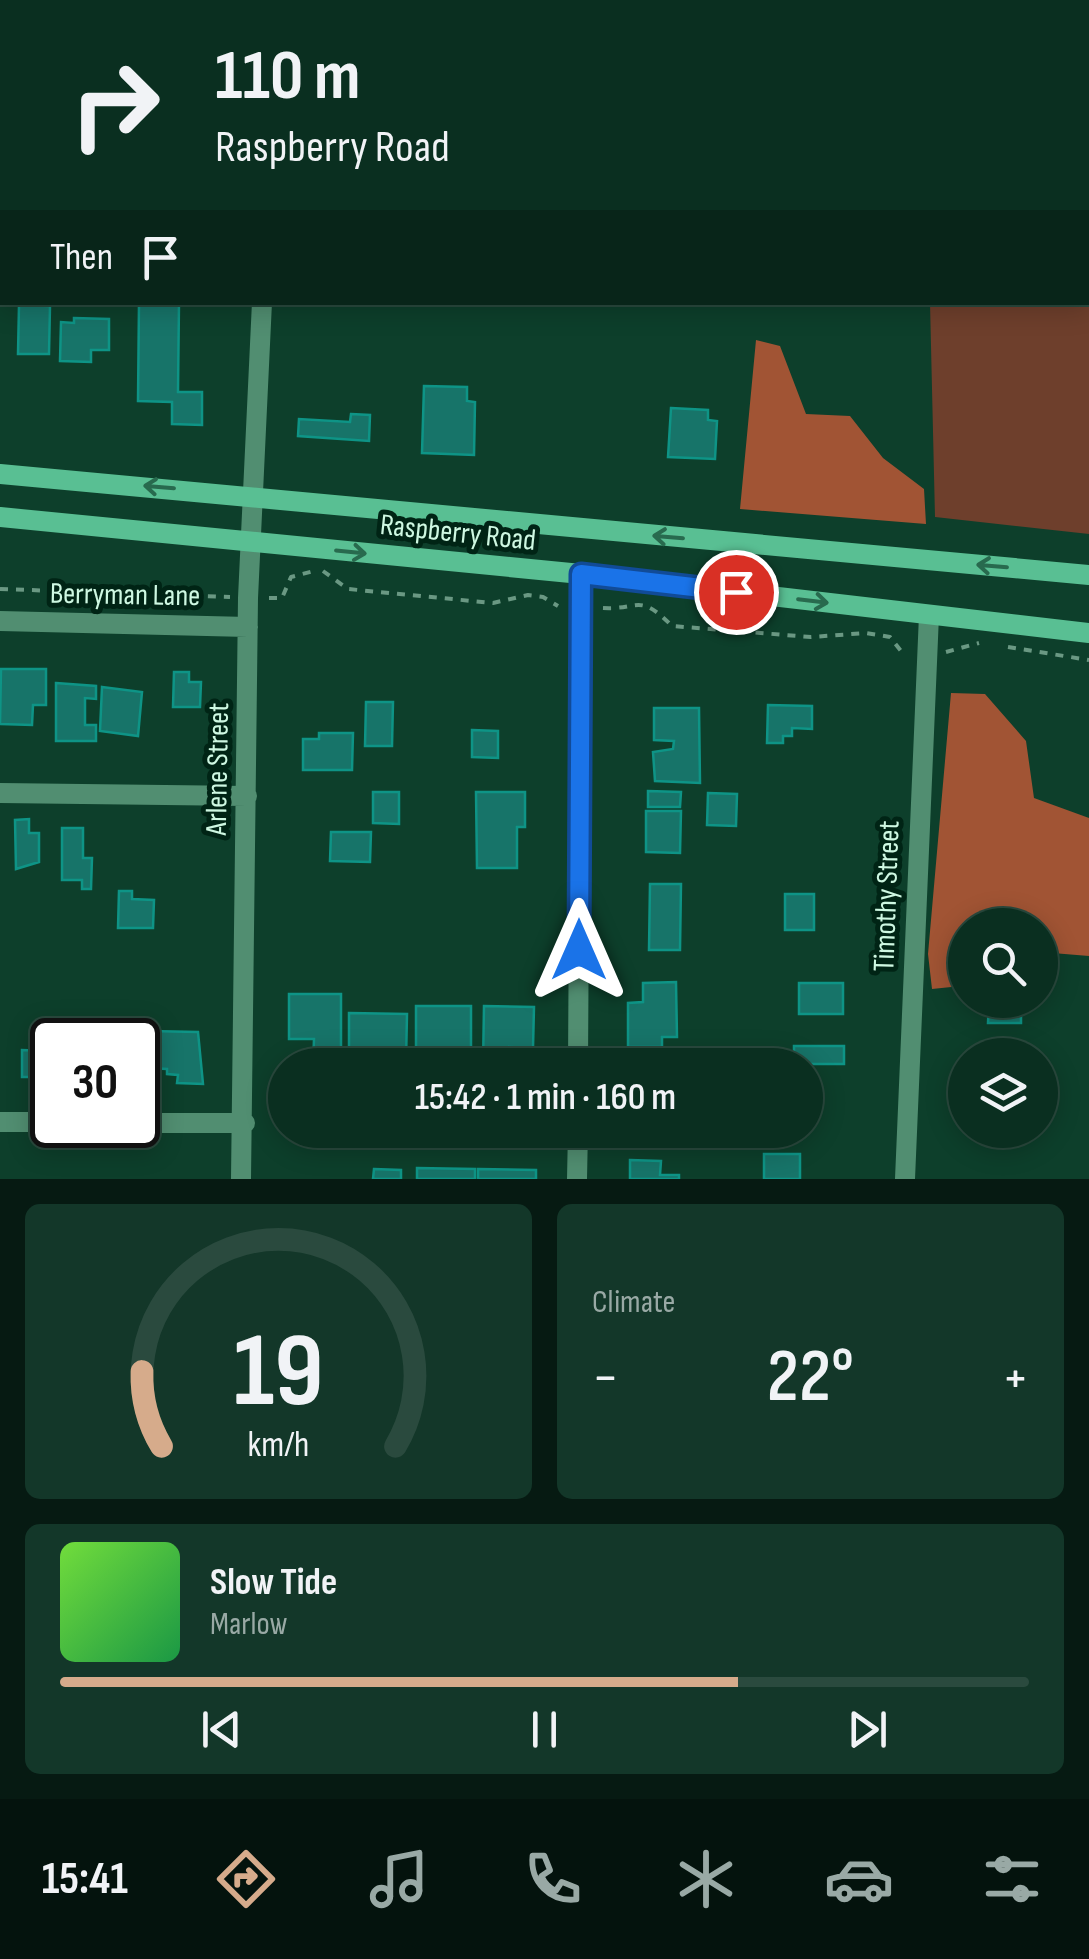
<!DOCTYPE html>
<html lang="en">
<head>
<meta charset="utf-8">
<style>
	body { margin:0; font-family:"Sofia Sans Condensed",sans-serif; background:#133729; color:#f1f3f6; height:100vh; display:flex; flex-direction:column; font-size:38px; white-space:nowrap }
	* { box-sizing:border-box; margin:0 }
	p { font-size:32px; color:#99a9a5 }
	.icon { flex:none; width:55px; height:55px; fill:none; stroke:currentColor; stroke-width:2; stroke-linecap:round; stroke-linejoin:round }
	.map { position:relative; height:1179px; overflow:hidden }
	.drawer { display:flex; flex-direction:column; gap:25px; padding:25px; background:#061a12; flex:1 }
	.drawer>* { flex:none }
	.hud { position:absolute; left:0px; top:0px; width:1090px; height:305px; box-shadow:0 5px 25px #0003,0 0 0 2px #2a4a3e; background:#0a2f20; color:#f1f3f6; overflow:hidden }
	.buttons { position:absolute; left:948px; top:908px; display:grid; gap:20px }
	.buttons a { display:grid; place-items:center; width:110px; height:110px; border-radius:50%; background:#0a2f20; box-shadow:0 5px 25px #0003,0 0 0 2px #2a4a3e; font-size:50px }
	.speed { position:absolute; left:30px; top:1018px; display:flex; gap:20px; font-size:50px; font-weight:700; text-align:center }
	.speed>* { display:grid; place-content:center; width:130px; height:130px; border-radius:50%; background:#0a2f20; box-shadow:0 5px 25px #0003,0 0 0 2px #2a4a3e; line-height:1 }
	.speed .limit { border:5px solid #111; border-radius:15px; background:#fff; color:#111 }
	.pin { position:absolute; display:grid; place-items:center; width:85px; height:85px; color:#fff; margin:-42px; border:5px solid #fff; border-radius:50%; box-shadow:0 2px 10px #0007 }
	.me { position:absolute; width:110px; margin:-55px; rotate:0deg; stroke-linejoin:round; filter:drop-shadow(0 0 8px #0008) }
	.turn { display:flex; align-items:center; gap:35px; height:210px; padding:0 50px; font-size:45px }
	.turn .icon { width:130px; height:130px; stroke-width:2.5 }
	.turn b { display:block; font-size:70px; line-height:85px }
	.then { display:flex; align-items:center; height:95px; padding:0 50px; background:#0003; gap:20px; font-size:38px }
	.big { font-size:75px; font-weight:600; line-height:1.1 }
	.drawer .card { flex:1; display:flex; flex-direction:column; justify-content:center; gap:15px; min-width:0; padding:0 35px; border-radius:15px; background:#133729 }
	.drawer .dial { align-items:center; gap:0 }
	.dial svg { height:260px; overflow:visible; fill:none; stroke:#2a4a3e; stroke-width:7; stroke-linecap:round; text-anchor:middle }
	.dial text { fill:#f1f3f6; stroke:none }
	.song { display:flex; align-items:center; gap:30px }
	.cover { width:120px; height:120px; border-radius:15px; background:linear-gradient(135deg,hsl(100 70% 55%),hsl(140 70% 35%)) }
	.played { height:10px; border-radius:5px; background:linear-gradient(90deg,#d6ab8b 70%,#2a4a3e 70%) }
	.keys { display:flex; justify-content:space-around; direction:ltr }
	.heat { display:flex; justify-content:space-between; align-items:center; font-size:55px; direction:ltr }
	.drawer .tiles { flex:1; display:grid; gap:25px; grid-template-columns:1fr 1fr }
	.card:last-child { grid-column:span 2 }
	.trip { position:absolute; left:268px; top:1048px; width:555px; height:100px; border-radius:50px; background:#0a2f20; box-shadow:0 5px 25px #0003,0 0 0 2px #2a4a3e; font-weight:600; line-height:100px; text-align:center }
	.tab-bar { display:flex; height:160px; justify-content:space-around; align-items:center; background:#04130d; color:#99a9a5 }
	.tab-bar .icon { width:70px; height:70px }
	.tab-bar .active { color:#d6ab8b }
	.tab-bar b { font-size:45px; color:#f1f3f6 }
	.map>svg:first-child { display:block }
	.green { fill:#6e3f2c }
	.forest { fill:#a15434 }
	.building { fill:#177469; stroke:#0e9486; stroke-width:2.5 }
	.lines { fill:none; stroke-linecap:round; stroke-linejoin:round }
	.path { stroke:#6a9883; stroke-width:4; stroke-dasharray:8 8; stroke-linecap:butt }
	.street { stroke:#518e71; stroke-width:20 }
	.secondary { stroke:#59bf93; stroke-width:20 }
	.oneway { stroke:#286a4e }
	.route-casing { stroke:#114b97; stroke-width:25 }
	.route { stroke:#1a73e8; stroke-width:18 }
	.labels { text-anchor:middle; stroke-width:10; stroke-linejoin:round; paint-order:stroke }
	.street-label { font-size:30px; fill:#cef8e2; stroke:#002415 }
</style>
</head>
<body>
<div class="map">
<svg width="1089" height="1179" viewBox="0 0 1089 1179">
	<rect width="100%" height="100%" fill="#0d3f2b"/>
	<path class="green" d="M924,0H1089V534L935,517L930,303L1088,302V2Z"/>
	<path class="forest" d="M756,340L780,346L806,414L850,416L883,458L924,489L926,524L740,509Z
		M951,693L985,694L1026,741L1034,798L1089,818V956L1040,952V925H965V946H957L961,986L932,989L928,954Z"/>
	<path class="building" d="M139,302H179L178,392H202V425L172,424V402L138,401Z
		M19,305L50,306L49,354H18Z
		M74,318L109,319V350H91V362L60,361L61,322L74,323Z
		M424,386L467,387V401L475,402L474,455L422,453Z
		M671,408L708,410V420L717,421L715,459L668,457Z
		M351,414L370,415L369,441L298,436L299,419L350,422Z
		M1,669H46V705H33L32,725L0,724Z
		M174,672H189V682H201L200,707H173Z
		M56,683L96,686V699L85,698V725H96V741H56Z
		M102,687L142,692L138,736L100,731Z
		M366,702H393L392,746H365Z
		M768,705L812,706V729L792,728V736H783V743H767Z
		M654,708H699L700,783L655,781L653,752L673,749L674,741L654,740Z
		M472,730L498,731V758L472,757Z
		M319,733H353L352,770H303V739H319Z
		M648,791L681,792L680,807H648Z
		M373,792H399V824L373,823Z
		M476,792H525V827H517V868H477Z
		M708,793L737,794L736,826L707,825Z
		M646,811H681L680,853L646,852Z
		M29,819V833H39V862L16,869L15,820Z
		M62,828H83V858H92L91,889H82V880H62Z
		M331,832H371L370,862L330,861Z
		M650,884H681L680,950H649Z
		M119,891H132V899L154,900L153,928H118Z
		M785,894H814V930H785Z
		M676,982L677,1037H662V1047H628V1003L643,1002V983Z
		M799,983H843V1014H799Z
		M289,994H341V1065H313L314,1039H289Z
		M989,1000H1021V1023H988Z
		M416,1006H471V1065H447V1049H416Z
		M484,1006L534,1007L533,1048L509,1047V1065H483Z
		M349,1013L407,1014L406,1062L379,1061V1053H349Z
		M86,1030L136,1032V1040H86Z
		M149,1031L198,1032L203,1084L177,1083L178,1075L167,1074V1069L148,1068Z
		M51,1037L75,1038L52,1040V1077H22V1050L51,1051Z
		M794,1046H844V1064H794Z
		M764,1154H800V1179H764Z
		M630,1160L661,1161L660,1175H679V1179H630Z
		M417,1168L475,1169V1179H417Z
		M374,1169L401,1170V1179H373Z
		M478,1169L536,1170V1179H478Z"/>
	<g class="lines">
		<path class="path" d="M323,571L348,589L493,603L528,595L543,597L558,606
			M0,589L230,597
			M269,598H282L291,577L314,571
			M603,608C640,610 638,592 672,626L811,637L866,633L890,637L901,651H907
			M1008,647L1089,660
			M946,652L979,643"/>
		<path class="street" d="M0,268H2
			M0,621L248,627
			M0,793L247,796
			M578,1065L581,574
			M0,1122H52
			M138,1123H245
			M374,1134L438,1130
			M241,1179L248,598L262,302
			M577,1179L578,1130
			M905,1179L929,615"/>
		<path class="secondary" d="M0,474L1089,575
			M0,517L581,574L1089,633"/>
	</g>
	<defs><path id="oneway-shaft" d="M-6 0H5M1.5-3L5.5 0L1.5 3" fill="none" stroke-width="1.6" stroke-linecap="round" stroke-linejoin="round" transform="scale(2.5)"/></defs>
	<g class="oneway">
		<use href="#oneway-shaft" transform="translate(159 487) rotate(-175)"/>
		<use href="#oneway-shaft" transform="translate(668 537) rotate(-175)"/>
		<use href="#oneway-shaft" transform="translate(351 552) rotate(6)"/>
		<use href="#oneway-shaft" transform="translate(992 566) rotate(-175)"/>
		<use href="#oneway-shaft" transform="translate(813 601) rotate(7)"/>
	</g>
	<g class="lines">
		<defs>
			<path id="route" d="M579,950L581,574L736,592"/>
		</defs>
		<use href="#route" class="route-casing"/>
		<use href="#route" class="route"/>
	</g>
	<g class="labels">
		<g class="street-label">
			<text transform="translate(458 532) rotate(6)" y="10">Raspberry Road</text>
			<text transform="translate(125 594) rotate(1)" y="10">Berryman Lane</text>
			<text transform="translate(217 769) rotate(-89)" y="10">Arlene Street</text>
			<text transform="translate(886 896) rotate(-88)" y="10">Timothy Street</text>
		</g>
	</g>
</svg>
<div class="buttons">
<a><svg class="icon" aria-label="search" viewBox="0 0 24 24"><circle cx="10" cy="10" r="6"/><path d="M15 15l6 6"/></svg></a>
<a><svg class="icon" aria-label="layers" viewBox="0 0 24 24"><path d="M12 4l9 5-9 5-9-5zM3 14l9 5 9-5"/></svg></a>
</div>
<div class="speed"><div class="limit">30</div></div>
<div class="pin" style="left:736px;top:592px;background:#d93025"><svg class="icon" aria-label="arrive" viewBox="0 0 24 24"><path d="M6 21V4h12l-3 4 3 4H6"/></svg></div>
<svg class="me" style="left:579px;top:950px" viewBox="-20 -20 40 40"><path d="M0-17L14 15 0 8-14 15z" fill="#1a73e8" stroke="#fff" stroke-width="4"/></svg>
<div class="trip">15:42 · 1 min · 160 m</div>
<div class="hud">
<div class="turn"><svg class="icon" aria-label="right" viewBox="0 0 24 24"><path d="M7 20v-9h11M14 6l5 5-5 5"/></svg><div><b>110 m</b>Raspberry Road</div></div>
<div class="then">Then<svg class="icon" aria-label="arrive" viewBox="0 0 24 24"><path d="M6 21V4h12l-3 4 3 4H6"/></svg></div>
</div>
</div>
<section class="drawer">
<div class="tiles">
<div class="card dial"><svg viewBox="0 0 100 80">
<path d="M14 69A42 42 0 1 1 86 69"/>
<path d="M14 69A42 42 0 0 1 8 46" stroke="#d6ab8b"/>
<text x="50" y="56" font-size="32" font-weight="700">19</text>
<text x="50" y="72" font-size="11">km/h</text>
</svg></div>
<div class="card"><p>Climate</p>
<div class="heat"><a>−</a><b class="big">22°</b><a>+</a></div>
</div>
<div class="card">
<div class="song"><i class="cover"></i><div><b>Slow Tide</b><p>Marlow</p></div></div>
<div class="played"></div>
<div class="keys"><svg class="icon" aria-label="previous" viewBox="0 0 24 24"><path d="M18 5L8 12l10 7zM5 5v14"/></svg><svg class="icon" aria-label="pause" viewBox="0 0 24 24"><path d="M8 5v14M16 5v14"/></svg><svg class="icon" aria-label="next" viewBox="0 0 24 24"><path d="M6 5l10 7-10 7zM19 5v14"/></svg></div>
</div>
</div>
</section>
<nav class="tab-bar">
<b>15:41</b>
<svg class="icon active" aria-label="directions" viewBox="0 0 24 24"><path d="M12 3l9 9-9 9-9-9zM9 14v-3h6M13 9l2 2-2 2"/></svg>
<svg class="icon" aria-label="music" viewBox="0 0 24 24"><path d="M9 18V5l10-2v13"/><circle cx="6" cy="18" r="3"/><circle cx="16" cy="16" r="3"/></svg>
<svg class="icon" aria-label="phone" viewBox="0 0 24 24"><path d="M5 4h4l2 5-3 2q2 4 5 5l2-3 5 2v4C11 20 4 13 5 4z"/></svg>
<svg class="icon" aria-label="climate" viewBox="0 0 24 24"><path d="M12 3v18M4 7l16 10M4 17L20 7"/></svg>
<svg class="icon" aria-label="car" viewBox="0 0 24 24"><path d="M5 17H2v-5l4-1 3-4h7l3 4 3 1v5h-3M9 17h6M6 11h13"/><circle cx="7" cy="17" r="2"/><circle cx="17" cy="17" r="2"/></svg>
<svg class="icon" aria-label="filters" viewBox="0 0 24 24"><path d="M4 7h16M4 17h16"/><circle cx="9" cy="7" r="2"/><circle cx="15" cy="17" r="2"/></svg>
</nav>
</body>
</html>
